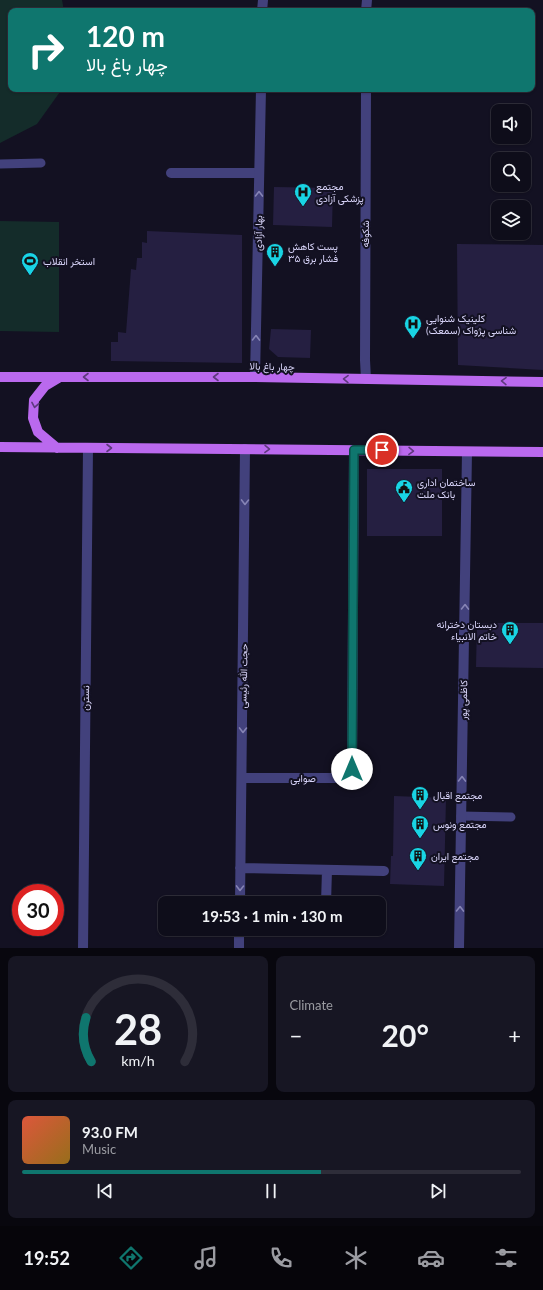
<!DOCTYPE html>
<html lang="en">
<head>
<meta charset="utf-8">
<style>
	body { margin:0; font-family:Lato,Vazirmatn,sans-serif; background:#171623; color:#f1f3f6; height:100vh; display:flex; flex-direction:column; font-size:15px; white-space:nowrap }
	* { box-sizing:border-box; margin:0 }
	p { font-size:13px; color:#9b9ca2 }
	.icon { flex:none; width:22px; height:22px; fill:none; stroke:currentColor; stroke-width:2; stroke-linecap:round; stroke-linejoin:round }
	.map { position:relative; height:948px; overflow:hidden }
	.panel { display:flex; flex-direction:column; gap:8px; padding:8px; background:#08070e; flex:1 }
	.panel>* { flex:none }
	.top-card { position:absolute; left:8px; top:8px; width:527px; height:84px; border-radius:8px; box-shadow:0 1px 3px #0004,0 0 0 1px #2e2d39; background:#0f766e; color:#fff; overflow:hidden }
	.buttons { position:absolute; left:491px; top:104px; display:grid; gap:8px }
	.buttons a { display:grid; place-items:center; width:40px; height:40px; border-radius:8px; background:#0e0d1a; box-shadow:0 1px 3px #0004,0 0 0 1px #2e2d39; font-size:20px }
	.speed { position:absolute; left:12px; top:884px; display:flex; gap:8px; font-size:20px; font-weight:700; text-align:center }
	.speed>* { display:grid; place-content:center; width:52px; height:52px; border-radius:50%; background:#0e0d1a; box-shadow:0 1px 3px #0004,0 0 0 1px #2e2d39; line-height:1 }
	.speed .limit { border:6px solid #d22; background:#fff; color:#111 }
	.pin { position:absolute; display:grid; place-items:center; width:34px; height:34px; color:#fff; margin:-17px; border:2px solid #fff; border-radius:50%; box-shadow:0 1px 4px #0007 }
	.me { position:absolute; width:44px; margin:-22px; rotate:0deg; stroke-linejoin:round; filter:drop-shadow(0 0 3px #0008) }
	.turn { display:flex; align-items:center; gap:14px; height:84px; padding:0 12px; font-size:18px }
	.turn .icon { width:52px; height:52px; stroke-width:2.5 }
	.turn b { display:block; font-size:28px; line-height:34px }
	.big { font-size:30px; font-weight:700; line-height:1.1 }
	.panel .card { flex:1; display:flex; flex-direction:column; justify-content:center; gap:6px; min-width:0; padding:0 14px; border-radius:8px; background:#171623 }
	.panel .dial { align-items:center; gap:0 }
	.dial svg { height:104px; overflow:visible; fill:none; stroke:#2e2d39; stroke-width:7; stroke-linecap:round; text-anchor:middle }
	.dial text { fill:#f1f3f6; stroke:none }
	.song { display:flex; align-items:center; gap:12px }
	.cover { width:48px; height:48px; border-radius:6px; background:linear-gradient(135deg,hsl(10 70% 55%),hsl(40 70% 35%)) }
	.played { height:4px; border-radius:2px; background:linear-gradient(90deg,#0f766e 60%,#2e2d39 60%) }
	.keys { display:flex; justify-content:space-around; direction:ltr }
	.heat { display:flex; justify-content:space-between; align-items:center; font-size:22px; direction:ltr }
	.panel .tiles { flex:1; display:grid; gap:8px; grid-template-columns:1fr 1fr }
	.card:last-child { grid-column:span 2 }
	.trip { position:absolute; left:158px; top:896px; width:228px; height:40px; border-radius:8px; background:#0e0d1a; box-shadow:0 1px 3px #0004,0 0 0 1px #2e2d39; font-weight:700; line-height:40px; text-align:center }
	.dock { display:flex; height:64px; justify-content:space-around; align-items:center; background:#06050a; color:#9b9ca2 }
	.dock .icon { width:28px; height:28px }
	.dock .current { color:#0f766e }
	.dock b { font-size:18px; color:#f1f3f6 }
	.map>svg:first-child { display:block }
	.park { fill:#142c2a }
	.building { fill:#251f41 }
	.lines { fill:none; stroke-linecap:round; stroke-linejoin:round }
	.service { stroke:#42417c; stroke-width:9 }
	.minor { stroke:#42417c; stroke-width:10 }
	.tertiary { stroke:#42417c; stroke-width:10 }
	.primary { stroke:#ba69ee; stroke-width:10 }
	.oneway { stroke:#8684b5 }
	.oneway2 { stroke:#5e397e }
	.route-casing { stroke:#0a4d48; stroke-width:10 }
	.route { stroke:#0f766e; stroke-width:7 }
	.labels { text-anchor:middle; stroke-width:4; stroke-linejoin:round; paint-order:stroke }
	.poi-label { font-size:10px; fill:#dad6fb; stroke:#131122; text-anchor:start }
	.street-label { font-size:10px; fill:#dad6fb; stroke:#131122 }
</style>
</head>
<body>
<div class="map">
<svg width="543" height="948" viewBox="0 0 543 948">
	<rect width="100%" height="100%" fill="#131122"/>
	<path class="park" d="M0,0H62L64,11H11V89H62L37,124L0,143Z
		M0,221L59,222V332L0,331Z"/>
	<path class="building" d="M274,187L333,188L332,227L273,225Z
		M147,231L242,235V363L111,361V342H118V332L126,333L131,269L136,270L137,258H142V242L147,243Z
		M457,244L543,245V370L458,365Z
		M271,329L311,330L310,358L278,357L269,349Z
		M367,469H442V536H367Z
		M477,623H543V668L476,667Z
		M394,796L446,798L444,886L390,884L391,856H393Z"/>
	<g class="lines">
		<path class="service" d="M0,164L41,163
			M461,816L511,817"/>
		<path class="minor" d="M366,11L367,0
			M171,173H259
			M366,379L365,360L366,89
			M242,778H343L350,775L352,769L354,450
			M240,868L384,871
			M240,903L245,449
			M326,903L327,870
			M83,948L88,448
			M239,948V929
			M459,948L467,452"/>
		<path class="tertiary" d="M262,11L263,0
			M255,377L261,89"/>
		<path class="primary" d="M0,377H255L543,382
			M0,447L543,452
			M57,448L38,432L33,418L34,400L45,386L60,377"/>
	</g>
	<defs><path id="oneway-chevron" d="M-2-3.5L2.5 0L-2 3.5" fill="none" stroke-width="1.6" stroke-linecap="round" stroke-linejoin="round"/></defs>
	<g class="oneway">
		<use href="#oneway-chevron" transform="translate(259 194) rotate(-89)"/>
		<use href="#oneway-chevron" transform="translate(256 338) rotate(-89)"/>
		<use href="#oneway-chevron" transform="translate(245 502) rotate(91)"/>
		<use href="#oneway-chevron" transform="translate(465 607) rotate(-89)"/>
		<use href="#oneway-chevron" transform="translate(243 730) rotate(91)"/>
		<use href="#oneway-chevron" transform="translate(462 779) rotate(-89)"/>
		<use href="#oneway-chevron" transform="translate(240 888) rotate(91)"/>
		<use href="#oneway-chevron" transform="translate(460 909) rotate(-89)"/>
	</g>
	<g class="oneway2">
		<use href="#oneway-chevron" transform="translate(86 377) rotate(-180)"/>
		<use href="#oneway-chevron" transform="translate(216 377) rotate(-180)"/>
		<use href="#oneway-chevron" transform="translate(346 379) rotate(-179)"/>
		<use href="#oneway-chevron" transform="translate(504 381) rotate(-179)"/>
		<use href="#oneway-chevron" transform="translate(35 405) rotate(100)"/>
		<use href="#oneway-chevron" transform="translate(109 448)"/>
		<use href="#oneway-chevron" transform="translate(267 449) rotate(1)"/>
		<use href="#oneway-chevron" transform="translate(411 451) rotate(1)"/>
	</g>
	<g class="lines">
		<defs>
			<path id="route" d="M352,769L354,450H382"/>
		</defs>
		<use href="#route" class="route-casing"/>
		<use href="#route" class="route"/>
	</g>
	<defs>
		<symbol id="hospital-pin" viewBox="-11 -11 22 30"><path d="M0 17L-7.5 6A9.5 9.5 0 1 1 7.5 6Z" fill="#19d4e4" stroke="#131122"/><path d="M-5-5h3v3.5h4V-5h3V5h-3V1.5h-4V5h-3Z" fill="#111"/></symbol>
		<symbol id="building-pin" viewBox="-11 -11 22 30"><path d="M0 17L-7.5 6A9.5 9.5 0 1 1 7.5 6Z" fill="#19d4e4" stroke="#131122"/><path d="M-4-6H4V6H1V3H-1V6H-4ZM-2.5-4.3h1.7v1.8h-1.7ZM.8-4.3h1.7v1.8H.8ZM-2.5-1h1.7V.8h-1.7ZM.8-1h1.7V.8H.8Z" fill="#111"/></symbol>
		<symbol id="stadium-pin" viewBox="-11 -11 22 30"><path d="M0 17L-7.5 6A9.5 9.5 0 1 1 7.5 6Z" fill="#19d4e4" stroke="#131122"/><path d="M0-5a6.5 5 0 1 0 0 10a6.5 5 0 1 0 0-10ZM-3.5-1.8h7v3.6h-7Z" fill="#111"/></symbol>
		<symbol id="civic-pin" viewBox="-11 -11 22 30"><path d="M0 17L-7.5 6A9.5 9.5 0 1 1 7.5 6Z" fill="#19d4e4" stroke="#131122"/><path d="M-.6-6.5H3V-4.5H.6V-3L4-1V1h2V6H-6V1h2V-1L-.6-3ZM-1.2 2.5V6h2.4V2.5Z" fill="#111"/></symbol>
	</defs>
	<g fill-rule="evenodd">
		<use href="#hospital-pin" x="293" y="182" width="20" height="27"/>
		<use href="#building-pin" x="265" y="242" width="20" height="27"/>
		<use href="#stadium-pin" x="20" y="251" width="20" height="27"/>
		<use href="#hospital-pin" x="403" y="314" width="20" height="27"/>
		<use href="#civic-pin" x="394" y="478" width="20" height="27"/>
		<use href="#building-pin" x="500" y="620" width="20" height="27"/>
		<use href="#building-pin" x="410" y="785" width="20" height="27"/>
		<use href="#building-pin" x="410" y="814" width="20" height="27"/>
		<use href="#building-pin" x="408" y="846" width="20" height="27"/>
	</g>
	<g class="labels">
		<g class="poi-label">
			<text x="316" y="190">مجتمع<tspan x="316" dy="12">پزشکی آزادی</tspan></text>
			<text x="288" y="250">پست کاهش<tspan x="288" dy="12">فشار برق ۳۵</tspan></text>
			<text x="43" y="265">استخر انقلاب</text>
			<text x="426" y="322">کلینیک شنوایی<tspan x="426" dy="12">شناسی پژواک (سمعک)</tspan></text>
			<text x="417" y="486">ساختمان اداری<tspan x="417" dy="12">بانک ملت</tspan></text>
			<text x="497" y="628" text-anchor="end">دبستان دخترانه<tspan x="497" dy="12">خاتم الانبیاء</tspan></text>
			<text x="433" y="799">مجتمع اقبال</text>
			<text x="433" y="828">مجتمع ونوس</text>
			<text x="431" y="860">مجتمع ایران</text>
		</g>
		<g class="street-label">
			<text transform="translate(258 233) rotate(-89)" y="4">بهار آزادی</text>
			<text transform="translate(365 234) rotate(-90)" y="4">شکوفه</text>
			<text transform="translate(272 366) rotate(1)" y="4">چهار باغ بالا</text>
			<text transform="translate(243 676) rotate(-89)" y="4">حجت الله رئیسی</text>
			<text transform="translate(85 698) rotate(-89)" y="4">نسترن</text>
			<text transform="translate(463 700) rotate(-89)" y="4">کاظمی پور</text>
			<text x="303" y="782">صوابی</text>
		</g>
	</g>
</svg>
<div class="buttons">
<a><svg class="icon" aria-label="sound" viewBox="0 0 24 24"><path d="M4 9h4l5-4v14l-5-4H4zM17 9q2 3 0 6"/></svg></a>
<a><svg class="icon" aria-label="search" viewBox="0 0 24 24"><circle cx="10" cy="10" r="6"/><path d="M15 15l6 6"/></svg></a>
<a><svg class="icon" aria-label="layers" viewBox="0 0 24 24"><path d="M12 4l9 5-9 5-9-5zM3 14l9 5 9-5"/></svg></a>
</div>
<div class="speed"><div class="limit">30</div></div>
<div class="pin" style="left:382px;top:450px;background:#d93025"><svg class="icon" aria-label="arrive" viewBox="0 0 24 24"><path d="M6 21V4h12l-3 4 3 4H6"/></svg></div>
<svg class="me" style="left:352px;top:769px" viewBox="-20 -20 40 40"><circle r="19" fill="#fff"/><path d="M0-13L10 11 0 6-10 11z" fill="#0f766e"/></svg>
<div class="trip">19:53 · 1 min · 130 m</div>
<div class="top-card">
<div class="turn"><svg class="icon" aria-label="right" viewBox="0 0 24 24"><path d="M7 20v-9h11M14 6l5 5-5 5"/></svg><div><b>120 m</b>چهار باغ بالا</div></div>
</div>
</div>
<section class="panel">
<div class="tiles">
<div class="card dial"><svg viewBox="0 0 100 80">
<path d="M14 69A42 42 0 1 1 86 69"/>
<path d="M14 69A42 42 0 0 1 10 35" stroke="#0f766e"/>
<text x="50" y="56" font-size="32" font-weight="700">28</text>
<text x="50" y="72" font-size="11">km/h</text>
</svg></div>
<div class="card"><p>Climate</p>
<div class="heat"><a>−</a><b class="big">20°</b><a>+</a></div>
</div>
<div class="card">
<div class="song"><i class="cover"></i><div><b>93.0 FM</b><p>Music</p></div></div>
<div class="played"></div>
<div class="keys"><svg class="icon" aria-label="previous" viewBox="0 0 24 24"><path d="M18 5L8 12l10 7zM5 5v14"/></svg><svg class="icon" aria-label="pause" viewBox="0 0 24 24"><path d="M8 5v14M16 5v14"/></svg><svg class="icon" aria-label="next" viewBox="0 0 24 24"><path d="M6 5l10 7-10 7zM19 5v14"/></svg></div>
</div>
</div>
</section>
<nav class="dock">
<b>19:52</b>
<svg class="icon current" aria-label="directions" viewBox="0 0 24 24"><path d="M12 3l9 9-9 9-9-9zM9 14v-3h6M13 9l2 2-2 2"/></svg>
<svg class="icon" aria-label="music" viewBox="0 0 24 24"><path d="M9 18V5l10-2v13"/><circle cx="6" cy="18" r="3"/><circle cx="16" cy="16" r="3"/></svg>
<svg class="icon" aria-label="phone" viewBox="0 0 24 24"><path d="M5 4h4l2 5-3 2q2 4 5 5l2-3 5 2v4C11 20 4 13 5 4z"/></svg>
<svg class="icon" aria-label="climate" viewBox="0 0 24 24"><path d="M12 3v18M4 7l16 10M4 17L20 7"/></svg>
<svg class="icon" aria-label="car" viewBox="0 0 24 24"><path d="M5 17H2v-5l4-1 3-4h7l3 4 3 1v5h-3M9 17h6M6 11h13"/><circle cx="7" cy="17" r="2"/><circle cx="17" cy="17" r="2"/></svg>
<svg class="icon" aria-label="filters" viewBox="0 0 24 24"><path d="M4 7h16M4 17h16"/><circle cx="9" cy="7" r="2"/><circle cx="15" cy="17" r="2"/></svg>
</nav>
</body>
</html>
